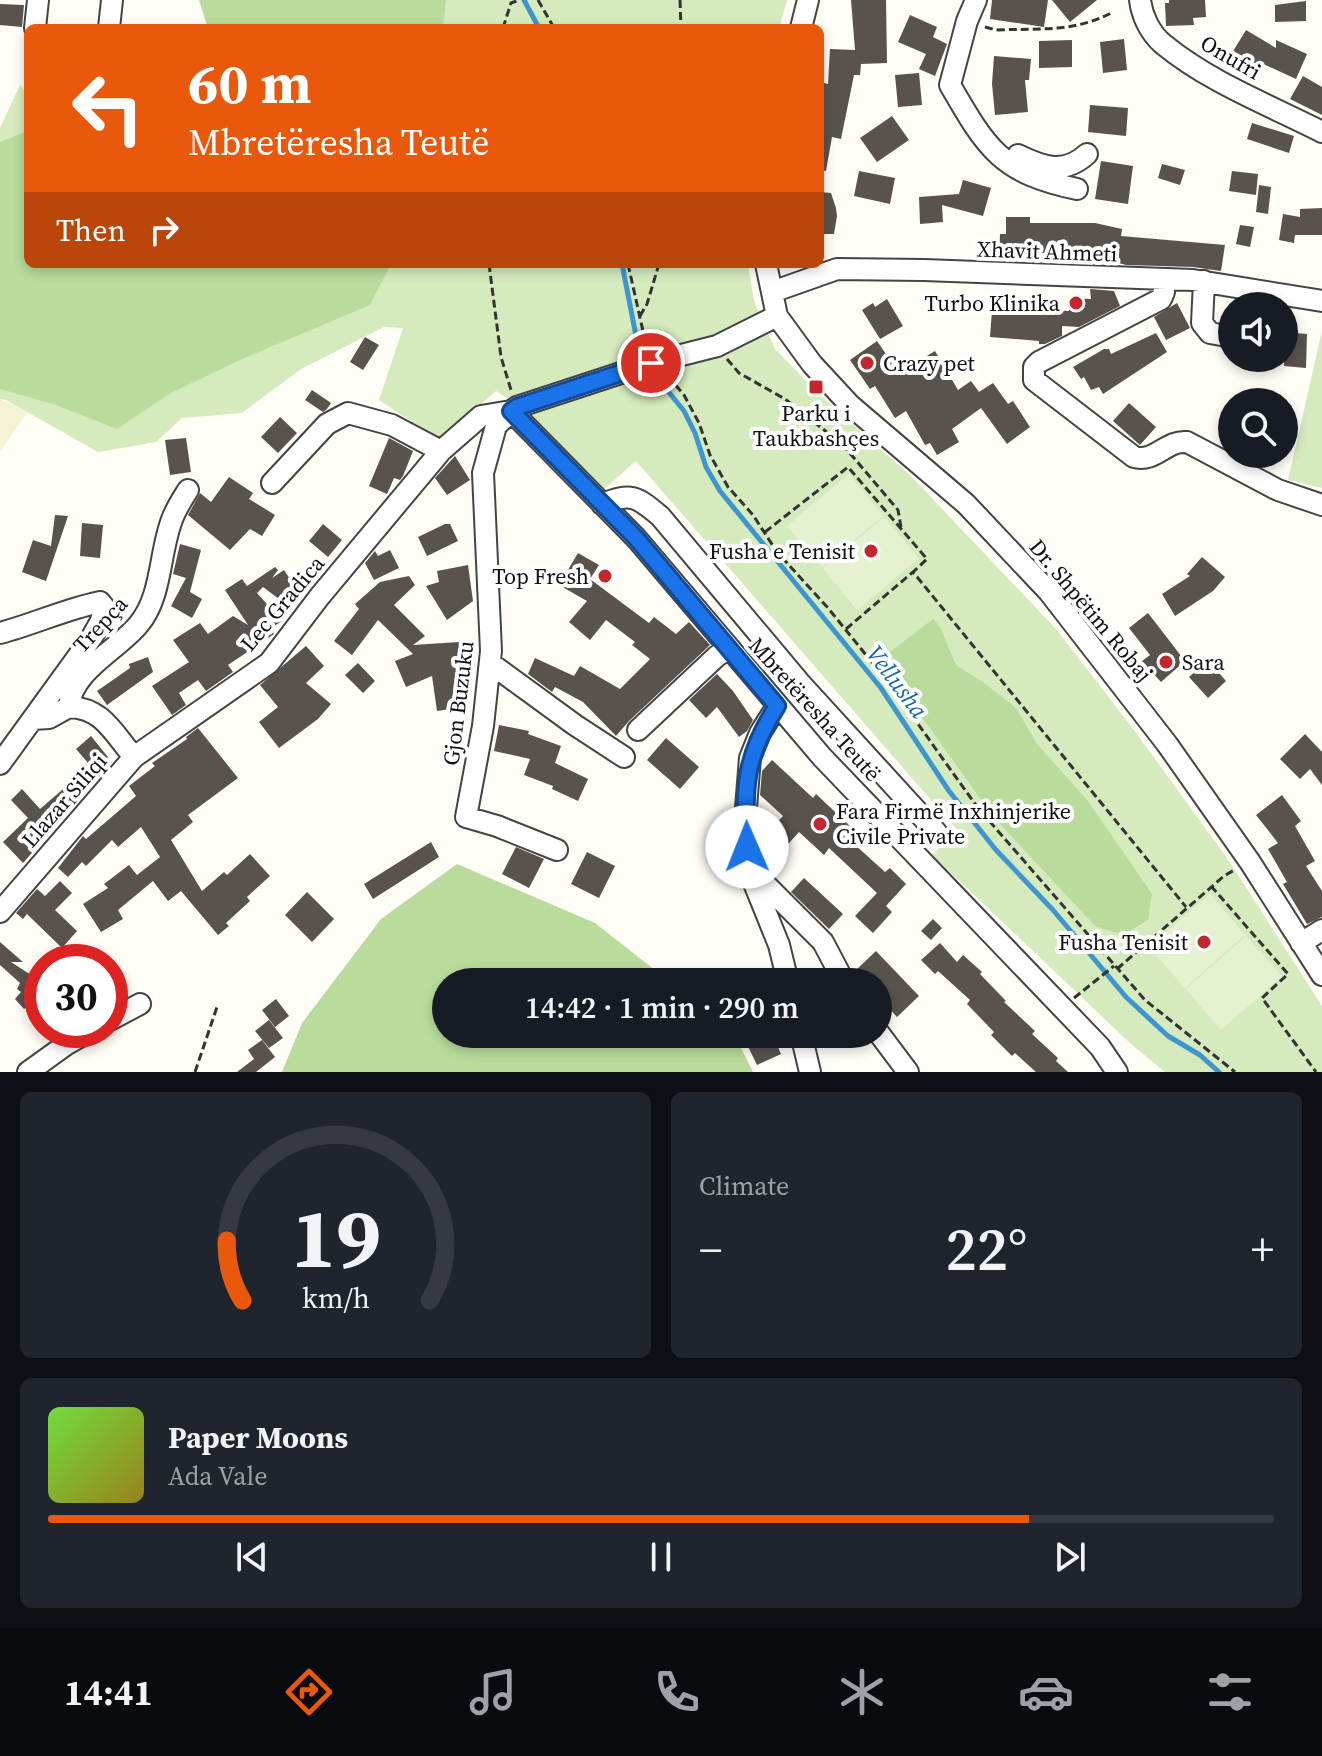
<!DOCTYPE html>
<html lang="en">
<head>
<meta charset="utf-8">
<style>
	body { margin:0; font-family:"Source Serif 4",serif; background:#20242c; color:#f1f3f6; height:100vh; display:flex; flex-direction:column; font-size:30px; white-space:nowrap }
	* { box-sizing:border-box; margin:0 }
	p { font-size:26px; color:#9ea1a6 }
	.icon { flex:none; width:44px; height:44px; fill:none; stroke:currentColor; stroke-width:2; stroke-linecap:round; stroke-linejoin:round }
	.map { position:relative; height:1072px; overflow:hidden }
	.sheet { display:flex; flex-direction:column; gap:20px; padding:20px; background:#0d0f14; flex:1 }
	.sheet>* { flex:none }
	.guide { position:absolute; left:24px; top:24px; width:800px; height:244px; border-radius:12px; box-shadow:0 4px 12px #0003; background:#ea580c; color:#fff; overflow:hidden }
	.buttons { position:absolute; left:1218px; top:292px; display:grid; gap:16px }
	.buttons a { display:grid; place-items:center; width:80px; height:80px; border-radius:50%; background:#171b24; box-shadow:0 4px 12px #0003; font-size:40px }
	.speed { position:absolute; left:24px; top:944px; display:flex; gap:16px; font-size:40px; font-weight:700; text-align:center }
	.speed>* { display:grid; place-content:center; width:104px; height:104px; border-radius:50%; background:#171b24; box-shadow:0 4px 12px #0003; line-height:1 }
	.speed .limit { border:12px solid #d22; background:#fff; color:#111 }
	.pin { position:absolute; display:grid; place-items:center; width:68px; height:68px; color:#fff; margin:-34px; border:4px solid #fff; border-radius:50%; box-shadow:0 2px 8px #0007 }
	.me { position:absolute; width:88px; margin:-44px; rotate:359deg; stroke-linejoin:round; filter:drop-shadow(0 0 6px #0008) }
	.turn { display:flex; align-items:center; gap:28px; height:168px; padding:0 32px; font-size:36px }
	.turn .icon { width:104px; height:104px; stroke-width:2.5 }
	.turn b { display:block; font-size:56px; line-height:68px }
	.then { display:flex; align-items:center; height:76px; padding:0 32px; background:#0003; gap:16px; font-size:30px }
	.big { font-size:60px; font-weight:600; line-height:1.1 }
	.sheet .tile { flex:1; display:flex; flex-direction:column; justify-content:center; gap:12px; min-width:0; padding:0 28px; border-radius:12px; background:#20242c }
	.sheet .dial { align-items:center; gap:0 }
	.dial svg { height:208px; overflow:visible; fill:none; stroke:#363941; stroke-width:7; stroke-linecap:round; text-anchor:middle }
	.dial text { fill:#f1f3f6; stroke:none }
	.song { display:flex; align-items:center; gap:24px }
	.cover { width:96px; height:96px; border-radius:12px; background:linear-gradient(135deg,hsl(100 70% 55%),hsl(50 70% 35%)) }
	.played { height:8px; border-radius:4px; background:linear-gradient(90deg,#ea580c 80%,#363941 80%) }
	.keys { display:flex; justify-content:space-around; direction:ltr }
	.heat { display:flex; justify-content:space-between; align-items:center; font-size:44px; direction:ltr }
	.sheet .tiles { flex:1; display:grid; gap:20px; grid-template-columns:1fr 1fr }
	.tile:last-child { grid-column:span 2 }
	.trip { position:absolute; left:432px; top:968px; width:460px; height:80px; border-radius:40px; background:#171b24; box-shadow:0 4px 12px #0003; font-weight:600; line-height:80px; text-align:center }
	.tab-bar { display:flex; height:128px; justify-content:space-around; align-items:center; background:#090b0e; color:#9ea1a6 }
	.tab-bar .icon { width:56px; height:56px }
	.tab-bar .current { color:#ea580c }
	.tab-bar b { font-size:36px; color:#f1f3f6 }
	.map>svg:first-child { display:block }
	.farmland { fill:#f6f3d4 }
	.green { fill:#d5ebbd }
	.forest { fill:#b9dc9c }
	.pitch { fill:#e6f2cf }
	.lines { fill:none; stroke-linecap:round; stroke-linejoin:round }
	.stream { stroke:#3f96cf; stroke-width:5 }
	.building { fill:#5a524d }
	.minor-casing { stroke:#444; stroke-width:24 }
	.path { stroke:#333; stroke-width:3; stroke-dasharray:8 4; stroke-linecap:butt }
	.minor { stroke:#fff; stroke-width:20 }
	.minor-bridge-casing { stroke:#444; stroke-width:24; stroke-linecap:butt }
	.minor-bridge { stroke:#fff; stroke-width:20 }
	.route-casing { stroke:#114b97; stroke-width:20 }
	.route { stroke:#1a73e8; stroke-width:14 }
	.poi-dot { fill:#c4262e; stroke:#fff; stroke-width:3 }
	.labels { text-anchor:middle; stroke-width:8; stroke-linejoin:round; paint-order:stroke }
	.street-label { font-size:22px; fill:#111; stroke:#fff }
	.poi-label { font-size:22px; fill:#111; stroke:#fff; text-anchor:end }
	.water-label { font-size:24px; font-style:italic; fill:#1768a6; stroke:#fff }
</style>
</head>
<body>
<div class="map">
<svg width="1322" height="1072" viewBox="0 0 1322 1072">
	<rect width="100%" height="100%" fill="#fffdf5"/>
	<path class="farmland" d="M0,399L28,412L0,451Z"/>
	<path class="green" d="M199,0H787L779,28H208Z
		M20,85L28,94V264H748L754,301L775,349L822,397L910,475L1056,629L1134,730L1229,861L1322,1006V1072H1165L1131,1044L932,855L958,831L636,461L603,490L515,403L496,391L440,440L379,400L403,328L384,327L301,369L242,413L182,418L156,442L98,452L6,400L0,399V128Z
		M1322,331V488L1288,480Z"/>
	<path class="forest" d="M199,0H446L443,28H208Z
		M28,131V264H391L370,305L240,360L171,393L117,429L53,404L0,389V142Z
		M933,619L940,627L956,665L983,682L1016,708L1037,744L1088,801L1152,894L1148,920L1123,935L1095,926L1013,838L991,814L932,731L878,661Z
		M457,864L595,923L670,982H446V1034H734L753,1072H282L302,1023L381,919Z"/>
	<path class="pitch" d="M849,474L883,516L822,567L787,526Z
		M884,517L919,558L857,610L823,568Z
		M1210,894L1245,935L1185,988L1149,947Z
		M1246,936L1282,976L1221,1030L1186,989Z"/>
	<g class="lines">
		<path class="stream" d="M524,0L539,28
			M622,264L638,346L646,361
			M651,370L684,411L695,433L706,467L720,491L881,688L949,791L996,850L1053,910L1126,997L1168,1036L1200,1055L1219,1072"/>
	</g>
	<path class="building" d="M851,0H886L887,63L861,64L860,75H854L841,139L832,137L826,171L820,170V82L828,84L830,49L855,50Z
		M992,0H1048L1044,27L990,19Z
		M1052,0H1097L1070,22Z
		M1169,0H1205L1206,17L1193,18L1194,25L1166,26L1165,3H1169Z
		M1306,1V21L1275,22V5Z
		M0,4L24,5L22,27L0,25Z
		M910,15L937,27L933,37L947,44L935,76L919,69L926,54L898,42Z
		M1246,30L1276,48V40L1307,54L1296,79L1261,63L1254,73L1229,58Z
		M1124,39L1127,70L1103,73L1100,42Z
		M1072,40V67L1039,68V41Z
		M994,56L1031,59L1029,80H1025L1028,112L995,115L992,84Z
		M919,73L922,105L898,107L895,75Z
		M1303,76L1322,87V115L1290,99Z
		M1090,105L1128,108L1126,136L1088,132Z
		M892,116L909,140L877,162L860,138Z
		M1252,123L1294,136L1289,153L1247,139Z
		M1101,161L1133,166L1128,204L1095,199Z
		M1162,164L1185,170L1180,185L1158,178Z
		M859,171L895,178L890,204L854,196Z
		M1232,171L1258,174L1256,195L1229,191Z
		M963,180L991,188L983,216L942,205L943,222L920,224L919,197L959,194Z
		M1259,185L1271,187L1268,214L1256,212Z
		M820,192L831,193L836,208L837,216L834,234H820Z
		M1322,208V235H1295L1294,243L1279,240L1283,214L1300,217V209Z
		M1006,217H1030V223H1095L1122,229L1121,236L1225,245L1221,271L1193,267L1126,265L1082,253H1034V259L999,258L1000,234H1006Z
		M1240,225L1254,227L1250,247L1236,244Z
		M1090,289L1114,291L1120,306L1079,327L1062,326V336L1045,344H1039V341L990,337L992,310L1040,313V310L1069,311L1070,298L1091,299Z
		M887,299L903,326L880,339L862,310L873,303L875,307Z
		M1177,303L1190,328L1166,340L1154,317Z
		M1284,332L1307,334L1306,368L1284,366Z
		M1156,333L1167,352L1103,394L1099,387L1091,390L1084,377L1081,379L1073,367L1104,349H1109L1111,354Z
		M365,337L379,345L363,370L350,362Z
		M877,341L899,373L935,351L958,390L971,381L979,392L993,383L1008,404L1013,401L1030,427L1007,444L981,408L952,429L959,442L937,455L930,443L925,445L906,411L895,418L875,386L870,389L850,360Z
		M312,390L331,403L327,409L323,412L305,400Z
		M1129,403L1156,427L1140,445L1113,421Z
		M280,417L297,433L278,453L261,437Z
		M186,438L191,472L170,475L165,440Z
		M389,438L413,451L403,476L400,480L394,478L387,494L369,486Z
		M455,456L470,480L447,495L435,478Z
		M229,477L253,493L249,499L275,515L262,536L250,529L230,550L188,515L200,493L211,502Z
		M55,515L68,516L46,581L22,572L33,540L51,546Z
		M82,523L103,525L100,558L80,556Z
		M323,524L342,540L328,557L309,541Z
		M445,524H450L458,541L427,556L418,537Z
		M180,544L201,550L190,592L202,599L192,618L171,606L186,578L173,574Z
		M390,550L399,568L374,580L365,563L375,551L378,556Z
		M578,553L599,565L590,579L649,623L654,617L676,634L689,622L710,645L629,721L616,736L583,702L555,687L552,692L528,674L535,658L574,676L580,666L620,689L650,659L632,645L635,642L606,620L590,640L569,622L587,601L559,585Z
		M1202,557L1225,577L1213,591L1175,616L1162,594L1190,576L1187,574Z
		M468,565L473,601L447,620L426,586L439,582L437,571Z
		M275,567L278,570L272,578L284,570L300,594L287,605L263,587L257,593L282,621L271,628L274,634L228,665L233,672L206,691L198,680L179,693L186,705L172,715L152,686L189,662L173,640L200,623L208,634L233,616L248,625L225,590L242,579L247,586Z
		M409,576L415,585L394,605L425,636L413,645L474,641L475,666L458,667L464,707L437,711L432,676L406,687L395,661L413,654L378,620L352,655L334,641L359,609L355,604L380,582Z
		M1148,613L1185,661L1161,682L1142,661L1150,655L1129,628Z
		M306,646L324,666L306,683L331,704L318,719L279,748L259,722L278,707L260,685Z
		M148,657L153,672L107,705L97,691L130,668L129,664Z
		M1208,660L1226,681L1208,698L1189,677Z
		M358,663L375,681L363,693L345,675Z
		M717,674L733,691L753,720L747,731L739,737L717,707L706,718L689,700Z
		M499,725L529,731L528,734L561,746L555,763L588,779L578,801L552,789L553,786L524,775L530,759L494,751Z
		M198,728L238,778L188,815L193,822L171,840L202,891L224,872L227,875L250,854L270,876L247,897L250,901L226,923L229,926L218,935L181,891L168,901L153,881L118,910L123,919L101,932L83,904L108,888L104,884L129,865L137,875L160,857L141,827L118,847L112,840L86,866L82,862L68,877L58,868L83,836L86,839L136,796L129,786L155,766L152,763L187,739L186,737Z
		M1305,734L1322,752V785L1310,769L1300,779L1280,759Z
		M91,736L112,762L23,863L3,842L28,818L11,800L22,789L40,809L84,771L82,768L88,763L76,749Z
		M666,738L699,767L680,789L647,760Z
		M772,760L813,798L816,794L850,826L843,834L885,872L890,868L906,884L886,906L892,912L873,933L855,916L877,893L829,848L824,855L799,832L772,862L759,850V842L783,816L760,795L762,771Z
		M1282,795L1301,821L1295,826L1315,861L1306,866L1322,891V917L1307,924L1283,884L1287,882L1268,849L1278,843L1256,815Z
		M431,842L439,857L373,899L364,884Z
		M516,847L544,859L529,888L502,874Z
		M587,852L615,866L599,898L571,884Z
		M804,878L843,914L829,929L791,892Z
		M60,881L72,893L55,910L77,931L62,948L27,914L23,919L16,913L37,889L45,896Z
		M307,892L334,919L312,942L285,915Z
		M933,919L942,928L931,940L921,931Z
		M0,942L23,962H11L42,982V990L38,997L24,1009L15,999L21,992L17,989L20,983L0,965Z
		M940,943L957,962L963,955L982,972L980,974L1006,1001L1004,1002L1035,1031L1032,1034L1058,1058L1056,1061L1068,1072H1036L1015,1053L1012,1056L991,1035L994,1032L967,1004L970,1000L938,971L935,974L921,960Z
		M57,947L73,962H43Z
		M876,951L919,996L897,1017L878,996V982H865L855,971Z
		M276,999L289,1016L275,1027L262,1010Z
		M269,1020L283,1038L269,1048L255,1031Z
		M742,1034H772L781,1054L757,1065Z
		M262,1040L275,1057L256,1072H237L254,1059L248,1050Z"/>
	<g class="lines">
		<defs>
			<path id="minor" d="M976,0L967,21L950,85C987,149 1001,173 1077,189
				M1140,0C1142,16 1150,33 1163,44C1209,82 1269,105 1322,132
				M35,28L38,0
				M109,28L112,0
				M801,28L808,0
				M1018,155C1043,167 1064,175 1087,154
				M766,264L777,316L812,364L850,405L966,504L1049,592L1167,744L1250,862L1322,975
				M1164,279V292L1161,299L1039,362L1034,367V380L1134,457C1155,463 1166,440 1187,442L1278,490L1322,505
				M1204,281L1202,323L1210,333L1232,337
				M772,292L837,269L924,270L1193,280L1322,301
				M662,360L717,346L777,316
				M272,483L327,424L348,413L392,425L441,451
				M602,504C632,492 637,497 660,516L800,683L937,833
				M0,633C34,624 66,609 100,602L104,607L101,621L92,637L0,764
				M490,663L575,725L624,757
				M777,706L760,733L750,758L745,820L747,866L779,945L788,982
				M69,707C103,708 113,733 134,757
				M33,719L49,718L69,707C71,671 118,650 139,624C163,595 159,550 173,517C177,507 183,498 188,490
				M638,730L717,656L728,649
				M557,850L497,826L466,817L483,726L491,651L483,473L496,426L511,411L636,538L822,757L1100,1047L1117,1072
				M756,875L823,942L844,982
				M0,912L134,757L269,663L320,596L441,451L481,416L511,411L517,407L633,369
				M1301,943L1322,930
				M110,1020L140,1004
				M878,1032L908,1072
				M801,1034L810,1072
				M28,1072L67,1044L92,1030"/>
		</defs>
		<use href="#minor" class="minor-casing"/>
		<path class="path" d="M538,0L554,28
			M680,0L681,28
			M985,27L996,30C1039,28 1074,33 1113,12
			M503,28L511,3L519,0
			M489,264L501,357L511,390
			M628,264L647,349
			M640,316L647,304L659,264
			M727,359L739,373L785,399L843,445L898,510L901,527
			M668,376L684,395L699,423L710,455L728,487L753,515L777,552L828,608L888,682L978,808L1145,1000L1235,1072
			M765,532L848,467L927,559L913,572L1186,907
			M846,629L913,572
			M1211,886L1288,974L1262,998L1316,1072
			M1117,969L1224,876L1236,869
			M1074,998L1114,966
			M195,1072L217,1007"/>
		<use href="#minor" class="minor"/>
		<defs>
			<path id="minor-bridge" d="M633,369L662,360"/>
		</defs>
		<use href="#minor-bridge" class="minor-bridge-casing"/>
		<use href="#minor-bridge" class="minor-bridge"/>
	</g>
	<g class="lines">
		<defs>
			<path id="route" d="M651,363L517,407L511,411L636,538L777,706C745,756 743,788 747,847"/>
		</defs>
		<use href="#route" class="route-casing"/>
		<use href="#route" class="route"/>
	</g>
	<g class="poi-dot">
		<circle cx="1076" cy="303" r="8"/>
		<circle cx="867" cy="363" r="8"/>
		<rect x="808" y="379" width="16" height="16" rx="4"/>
		<circle cx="871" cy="551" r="8"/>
		<circle cx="605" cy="576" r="8"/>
		<circle cx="1166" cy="662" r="8"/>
		<circle cx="820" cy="824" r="8"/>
		<circle cx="1204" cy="942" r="8"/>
	</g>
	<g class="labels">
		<g class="street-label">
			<text transform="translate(1231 57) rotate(30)" y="8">Onufri</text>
			<text transform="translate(1047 251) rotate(2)" y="8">Xhavit Ahmeti</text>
			<text transform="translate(282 603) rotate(-50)" y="8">Lec Gradica</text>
			<text transform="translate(1091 610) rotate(50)" y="8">Dr. Shpëtim Robaj</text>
			<text transform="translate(100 624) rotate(-47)" y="8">Trepça</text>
			<text transform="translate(458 703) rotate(-83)" y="8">Gjon Buzuku</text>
			<text transform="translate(815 709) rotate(48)" y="8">Mbretëresha Teutë</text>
			<text transform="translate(64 800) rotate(-49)" y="8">Llazar Siliqi</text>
		</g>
		<g class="poi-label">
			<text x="1060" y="311">Turbo Klinika</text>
			<text x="883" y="371" text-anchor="start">Crazy pet</text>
			<text x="816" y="421" text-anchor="middle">Parku i<tspan x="816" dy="25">Taukbashçes</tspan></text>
			<text x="855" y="559">Fusha e Tenisit</text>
			<text x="589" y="584">Top Fresh</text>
			<text x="1182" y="670" text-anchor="start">Sara</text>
			<text x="836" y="819" text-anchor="start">Fara Firmë Inxhinjerike<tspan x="836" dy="25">Civile Private</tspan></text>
			<text x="1188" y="950">Fusha Tenisit</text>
		</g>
		<g class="water-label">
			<text transform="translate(897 682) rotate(53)" y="8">Vellusha</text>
		</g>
	</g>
</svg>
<div class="buttons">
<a><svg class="icon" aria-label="sound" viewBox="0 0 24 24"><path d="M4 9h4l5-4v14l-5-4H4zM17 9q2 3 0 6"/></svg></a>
<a><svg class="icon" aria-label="search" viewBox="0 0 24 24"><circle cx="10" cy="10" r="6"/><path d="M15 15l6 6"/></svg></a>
</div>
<div class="speed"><div class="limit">30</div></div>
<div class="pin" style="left:651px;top:363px;background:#d93025"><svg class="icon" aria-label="arrive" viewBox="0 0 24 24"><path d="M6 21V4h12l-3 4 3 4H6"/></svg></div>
<svg class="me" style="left:747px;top:847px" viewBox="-20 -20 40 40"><circle r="19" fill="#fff"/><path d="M0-13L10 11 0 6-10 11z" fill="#1a73e8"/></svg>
<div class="trip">14:42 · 1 min · 290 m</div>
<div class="guide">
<div class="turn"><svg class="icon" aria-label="left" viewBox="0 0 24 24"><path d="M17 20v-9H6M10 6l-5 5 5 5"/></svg><div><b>60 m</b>Mbretëresha Teutë</div></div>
<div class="then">Then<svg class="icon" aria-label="right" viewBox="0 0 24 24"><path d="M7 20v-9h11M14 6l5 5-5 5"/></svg></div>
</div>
</div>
<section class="sheet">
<div class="tiles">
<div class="tile dial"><svg viewBox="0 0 100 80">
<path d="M14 69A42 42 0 1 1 86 69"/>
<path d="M14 69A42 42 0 0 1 8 46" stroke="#ea580c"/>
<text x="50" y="56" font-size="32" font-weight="700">19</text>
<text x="50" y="72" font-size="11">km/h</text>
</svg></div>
<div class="tile"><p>Climate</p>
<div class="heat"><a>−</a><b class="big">22°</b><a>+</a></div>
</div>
<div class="tile">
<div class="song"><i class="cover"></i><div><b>Paper Moons</b><p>Ada Vale</p></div></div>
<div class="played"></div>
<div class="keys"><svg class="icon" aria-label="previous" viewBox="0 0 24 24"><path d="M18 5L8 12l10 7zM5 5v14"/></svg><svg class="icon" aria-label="pause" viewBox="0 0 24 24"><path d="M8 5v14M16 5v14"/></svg><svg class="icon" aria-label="next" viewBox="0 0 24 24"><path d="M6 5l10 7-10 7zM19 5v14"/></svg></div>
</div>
</div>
</section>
<nav class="tab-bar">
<b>14:41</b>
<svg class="icon current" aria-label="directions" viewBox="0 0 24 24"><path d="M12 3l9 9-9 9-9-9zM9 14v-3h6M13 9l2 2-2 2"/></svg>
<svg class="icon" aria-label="music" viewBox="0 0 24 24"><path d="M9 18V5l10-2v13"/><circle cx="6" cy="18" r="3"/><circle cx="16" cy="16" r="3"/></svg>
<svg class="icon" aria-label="phone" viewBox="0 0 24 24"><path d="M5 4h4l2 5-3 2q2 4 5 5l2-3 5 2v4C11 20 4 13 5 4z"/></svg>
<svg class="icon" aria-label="climate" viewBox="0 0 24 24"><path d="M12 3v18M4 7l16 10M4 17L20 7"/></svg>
<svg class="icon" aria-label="car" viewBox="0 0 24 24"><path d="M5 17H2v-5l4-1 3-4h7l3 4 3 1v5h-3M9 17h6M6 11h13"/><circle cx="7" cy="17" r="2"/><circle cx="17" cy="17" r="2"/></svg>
<svg class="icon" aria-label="filters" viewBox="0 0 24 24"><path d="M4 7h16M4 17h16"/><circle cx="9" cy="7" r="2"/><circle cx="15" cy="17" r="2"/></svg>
</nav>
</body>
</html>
